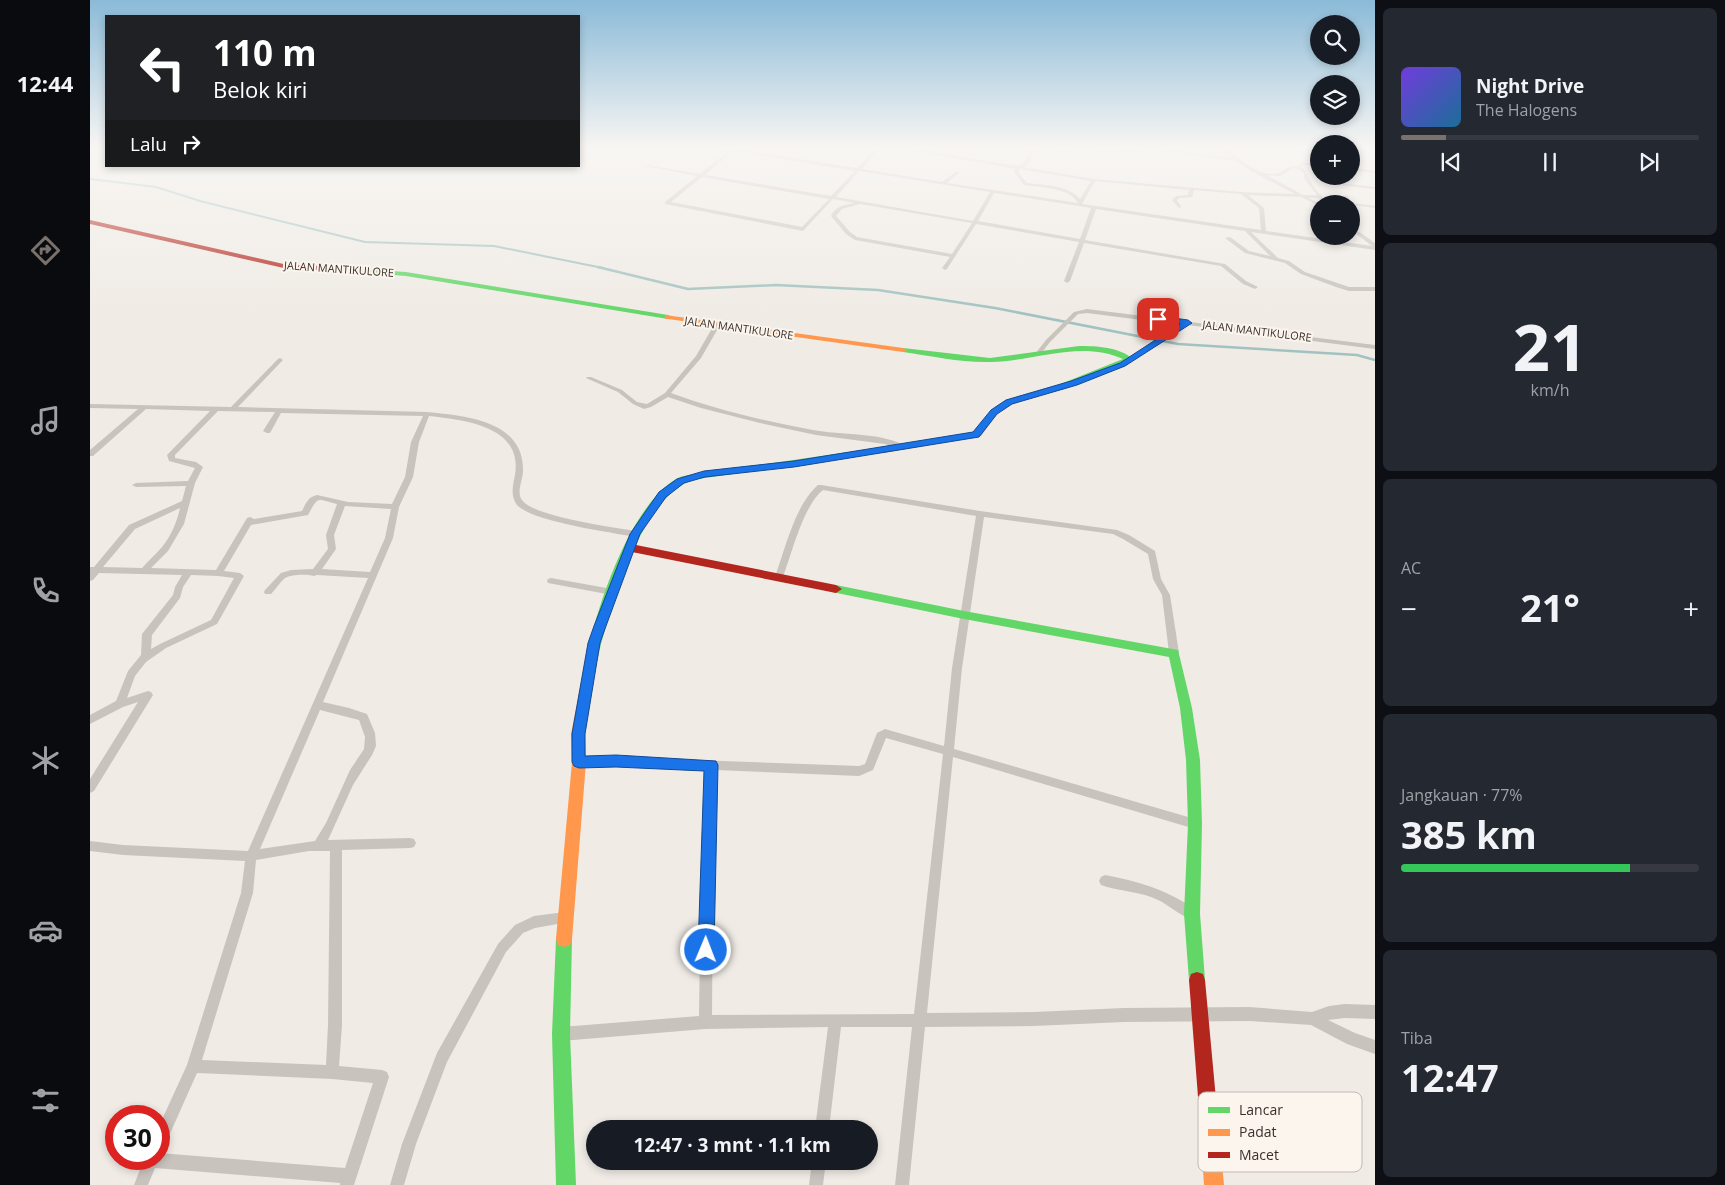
<!DOCTYPE html>
<html lang="id">
<head>
<meta charset="utf-8">
<style>
	body { margin:0; font-family:"Open Sans",sans-serif; background:#242831; color:#f1f3f6; height:100vh; display:flex; flex-direction:column; font-size:19px; white-space:nowrap }
	* { box-sizing:border-box; margin:0 }
	p { font-size:16px; color:#9ea1a6 }
	.icon { flex:none; width:28px; height:28px; fill:none; stroke:currentColor; stroke-width:2; stroke-linecap:round; stroke-linejoin:round }
	.map { position:relative; flex:1; overflow:hidden }
	.drawer { display:flex; flex-direction:column; gap:8px; padding:8px; background:#0d0f14; width:350px }
	.drawer>* { flex:none }
	.top-card { position:absolute; left:15px; top:15px; width:475px; height:152px; border-radius:0px; box-shadow:0 2px 8px #0003; background:#202124; color:#fff; overflow:hidden }
	.buttons { position:absolute; left:1220px; top:15px; display:grid; gap:10px }
	.buttons a { display:grid; place-items:center; width:50px; height:50px; border-radius:50%; background:#171b24; box-shadow:0 2px 8px #0003; font-size:25px }
	.speed { position:absolute; left:15px; top:1105px; display:flex; gap:10px; font-size:25px; font-weight:700; text-align:center }
	.speed>* { display:grid; place-content:center; width:65px; height:65px; border-radius:50%; background:#171b24; box-shadow:0 2px 8px #0003; line-height:1 }
	.speed .limit { border:8px solid #d22; background:#fff; color:#111 }
	.pin { position:absolute; display:grid; place-items:center; width:42px; height:42px; color:#fff; margin:-21px; border-radius:10px; box-shadow:0 2px 8px #0006 }
	.me { position:absolute; width:55px; margin:-28px; rotate:1deg; stroke-linejoin:round; filter:drop-shadow(0 0 4px #0008) }
	.turn { display:flex; align-items:center; gap:18px; height:105px; padding:0 25px; font-size:22px }
	.turn .icon { width:65px; height:65px; stroke-width:2.5 }
	.turn b { display:block; font-size:35px; line-height:42px }
	.then { display:flex; align-items:center; height:48px; padding:0 25px; background:#0003; gap:10px; font-size:19px }
	.big { font-size:38px; font-weight:700; line-height:1.1 }
	.drawer .widget { flex:1; display:flex; flex-direction:column; justify-content:center; gap:8px; min-width:0; padding:0 18px; border-radius:8px; background:#242831 }
	.drawer .dial { align-items:center; gap:0 }
	.dial b { font-size:65px; line-height:1 }
	.song { display:flex; align-items:center; gap:15px }
	.cover { width:60px; height:60px; border-radius:8px; background:linear-gradient(135deg,hsl(260 70% 55%),hsl(200 70% 35%)) }
	.played { height:5px; border-radius:2px; background:linear-gradient(90deg,#7a716c 15%,#363941 15%) }
	.keys { display:flex; justify-content:space-around; direction:ltr }
	.heat { display:flex; justify-content:space-between; align-items:center; font-size:28px; direction:ltr }
	.charge { height:8px; border-radius:4px; background:linear-gradient(90deg,#34c759 77%,#363941 0) }
	.trip { position:absolute; left:496px; top:1120px; width:292px; height:50px; border-radius:25px; background:#171b24; box-shadow:0 2px 8px #0003; font-weight:700; line-height:50px; text-align:center }
	main { display:flex; flex:1; min-height:0 }
	.dock { display:flex; flex-direction:column; width:90px; justify-content:space-around; align-items:center; background:#090b0e; color:#9ea1a6 }
	.dock .icon { width:35px; height:35px }
	.dock .current { color:#7a716c }
	.dock b { font-size:22px; color:#f1f3f6 }
	.map>svg:first-child { display:block }
	.lines { fill:none; stroke-linecap:round; stroke-linejoin:round }
	.stream-far1 { stroke:#a1c2c1; stroke-width:2 }
	.stream { stroke:#a1c2c1; stroke-width:2.5 }
	.street { fill:#c9c3be; fill-rule:evenodd }
	.fast { fill:#63d668; fill-rule:evenodd }
	.slow { fill:#ff974d; fill-rule:evenodd }
	.jam { fill:#b3261e; fill-rule:evenodd }
	.route { fill:#1a73e8; stroke:#114b97 }
	.labels { text-anchor:middle; stroke-width:4; stroke-linejoin:round; paint-order:stroke }
	.far-street-label { font-size:11px; fill:#3b302b; stroke:#fbf5ee }
	.key { fill:#fbf5ee; stroke:#c1bab4; stroke-width:1 }
	.key-label { font-size:14px; fill:#3b302b }
</style>
</head>
<body>
<main>
<nav class="dock">
<b>12:44</b>
<svg class="icon current" aria-label="directions" viewBox="0 0 24 24"><path d="M12 3l9 9-9 9-9-9zM9 14v-3h6M13 9l2 2-2 2"/></svg>
<svg class="icon" aria-label="music" viewBox="0 0 24 24"><path d="M9 18V5l10-2v13"/><circle cx="6" cy="18" r="3"/><circle cx="16" cy="16" r="3"/></svg>
<svg class="icon" aria-label="phone" viewBox="0 0 24 24"><path d="M5 4h4l2 5-3 2q2 4 5 5l2-3 5 2v4C11 20 4 13 5 4z"/></svg>
<svg class="icon" aria-label="climate" viewBox="0 0 24 24"><path d="M12 3v18M4 7l16 10M4 17L20 7"/></svg>
<svg class="icon" aria-label="car" viewBox="0 0 24 24"><path d="M5 17H2v-5l4-1 3-4h7l3 4 3 1v5h-3M9 17h6M6 11h13"/><circle cx="7" cy="17" r="2"/><circle cx="17" cy="17" r="2"/></svg>
<svg class="icon" aria-label="filters" viewBox="0 0 24 24"><path d="M4 7h16M4 17h16"/><circle cx="9" cy="7" r="2"/><circle cx="15" cy="17" r="2"/></svg>
</nav>
<div class="map">
<svg width="1285" height="1185" viewBox="0 0 1285 1185">
	<rect width="100%" height="100%" fill="#f0ebe5"/>
	<g class="lines">
		<path class="stream-far1" d="M0,179L66,187L110,201L275,242L404,246L513,268"/>
		<path class="stream" d="M508,267L598,289L686,285L788,290L905,308L1088,344L1267,355L1285,360"/>
		<path class="street" d="M634,149H646L767,168L785,149H790L772,169L852,182L867,171L869,173L857,183L988,203C979,187 951,188 934,185L924,172L926,169L813,149H825L927,166L933,164L941,149H945L937,165L933,167L1004,179L1151,192L1205,194L1159,170L1147,161L1060,149H1074L1143,158L1131,149H1136C1150,159 1171,179 1189,173C1195,171 1199,165 1207,167L1212,163H1229V165H1213L1211,167C1218,171 1216,175 1220,180C1224,189 1232,196 1238,204H1233L1229,198H1219L1230,204H1229V206L1211,197L1158,195L1174,208L1176,231L1282,246L1261,230V226L1285,243V250L1161,232L1188,258L1199,261L1215,272L1259,287H1285V291H1259L1246,287L1211,274L1195,263L1155,253L1135,238L1140,237L1159,251L1180,256L1155,231L1006,209L995,240L1135,264L1156,281L1168,287L1165,289L1153,284L1131,266L994,243L980,281L977,283L974,281L989,242L886,224L857,269L855,270L852,268L860,257L765,240L756,234L741,216C745,206 755,205 765,203L743,199L713,231L575,204V202L607,176L555,166L557,165L610,174L638,151ZM643,151L765,171L741,196L615,175ZM1204,168L1210,170L1214,174V179L1227,195H1213L1177,175L1190,176ZM930,169L1001,181L990,199C978,185 955,185 937,183L928,172ZM769,171L900,192L883,221L746,197ZM612,177L739,199L712,227L581,202ZM1005,181L1099,190L1098,195L1086,196L1082,200L1089,208L1091,207L1087,200L1089,198L1102,197L1104,190L1151,194L1169,208L1171,230L992,204ZM904,193L989,206L1001,208L990,239L888,221ZM770,204L882,223L862,254L767,237L760,232L746,216L752,209Z
			M957,149H984L978,152Z
			M984,149L1051,151L1053,152L1051,153Z
			M1261,168L1285,171V173L1261,170Z
			M1251,183L1285,187V189L1249,185V184Z
			M1256,195L1258,196L1260,203L1285,206V208L1256,204L1254,196Z
			M997,309L1285,345V349L1098,325L1038,363L1035,361L1036,360L1091,325L997,313L988,314L960,342L950,355H946L945,354L956,340L984,312Z
			M627,323L630,325L611,358L581,393C627,410 675,421 723,430C747,435 799,432 817,448L813,450L795,444L726,435L670,423L611,408L578,397L561,407L554,409L543,404L528,392L496,378L497,377H501L532,390L547,402L557,404L575,393L606,356L624,325Z
			M190,358L193,360L192,361L148,407L337,412C375,416 434,420 433,471C433,480 426,492 432,500C444,517 523,527 545,531L549,534L545,537C520,532 443,522 427,505C420,496 423,485 425,475C433,426 375,420 339,416L329,442L323,477L309,507L303,538L233,702L259,708L277,714L285,733L286,746L282,755L263,785L238,840L320,838L324,839L326,843L324,847L320,848L252,850V1025L249,1066L292,1070L297,1072L299,1077L264,1185H250V1183L65,1168L58,1185H44L54,1159H69V1153L255,1168L283,1083L242,1079L107,1073L74,1147L69,1149V1126L97,1065L151,893L155,861L33,855L0,851V841L33,845L158,851L278,578L227,575L224,576C217,574 202,574 195,578C190,582 186,589 181,594H175L174,592L175,590L191,573L201,570L223,569L238,549L236,535L247,504C226,499 229,495 218,515L161,525L134,571L150,573L154,576L127,624L76,648L56,662L45,676L37,698L58,691L61,692L63,695L4,791L0,793V779L48,702L33,707L0,724V715L26,701L38,671L51,655L52,634L83,595L85,587L92,575L9,573L3,580L0,581V567H4L39,525L92,501L96,486L46,487L42,485L46,483L98,481L105,468L79,461L77,455L120,411L56,409L3,456H0V450L48,409L0,408V404L141,407L188,359ZM128,411L185,412L173,431L177,433H180L191,413L333,416L321,442L315,477L302,504L258,502L227,495C218,497 216,503 212,511L164,519L160,517L157,518L126,570L61,568L78,551L94,524L105,483L113,467L106,462L85,458V455ZM255,506L301,509L295,538L280,572L232,569L246,549L244,535ZM90,508C87,522 81,536 72,547C65,555 58,561 52,568L13,567L45,529ZM101,575L128,576L144,578L121,620L70,644L61,649L62,635L90,598L93,587ZM230,710L269,720L275,737L274,749L260,770L236,823L225,841L170,849ZM219,851H240L238,1025L236,1065L112,1060L163,893L166,860Z
			M728,485H731L890,511L1027,530L1039,535L1065,551L1071,579L1080,595L1089,653L1087,656H1081L1079,653L1072,595L1063,579L1058,554L1033,539L1023,534L894,517L872,668L864,749L1105,819L1109,820L1111,824L1109,828L1105,829L863,757L837,1013L944,1012L1034,1008L1159,1007L1222,1012L1239,1006L1255,1004L1285,1005V1019L1255,1018L1238,1020L1265,1033L1285,1040V1054L1257,1044L1221,1025L1159,1021L1034,1022L944,1026L835,1027L819,1185H805L822,1027H751L739,1129H725L738,1027L615,1029L471,1041L466,1039L464,1034L466,1029L471,1027L609,1016L611,877L616,769L489,766L485,765L484,762L485,759L489,758L577,759L769,766L775,764L787,733L795,729L854,746L862,668L886,516L733,490C713,506 702,553 693,577L692,579H686L685,577C695,549 705,505 728,485ZM796,738L853,754L824,1014L622,1015L623,877L626,770L769,776L783,770Z
			M461,578L522,589L526,592L522,595L458,583L457,581L458,579Z
			M1015,875C1048,881 1078,890 1106,910L1108,914L1106,918L1102,920C1087,914 1076,902 1061,897C1045,891 1027,891 1011,885L1009,881L1011,877Z
			M475,912L479,914L481,918L479,922L445,928L433,933L416,952L357,1062L326,1144L314,1185H300L312,1144L347,1053L408,944L425,925L444,916Z
			M722,1161H736L733,1185H719Z"/>
		<path class="fast" d="M232,266L316,272L578,315L582,317L578,319L316,276L230,269L229,268Z
			M989,346C1007,346 1029,347 1043,359L1035,366L971,390L968,389V385L1033,359C990,340 946,361 901,362C872,363 842,356 813,352L809,350L813,348L900,358Z
			M793,447L798,450L796,452L608,479C553,488 517,614 507,662L505,665H497L495,662C506,610 538,508 586,479C591,476 599,475 605,474Z
			M746,585L874,611L1088,650L1102,708L1110,760L1112,824L1110,914L1115,980L1113,986L1107,988L1101,986L1099,980L1094,914L1098,824L1096,760L1090,708L1079,657L874,619L742,592L740,589L742,586Z
			M474,931L480,933L482,939L480,1034L486,1185H466L462,1034L466,939L468,933Z"/>
		<path class="slow" d="M575,315L813,348L817,350L813,352L578,319H575Z
			M971,384L974,385V389L922,404L907,414L891,436L793,453L788,450L793,447L885,432L901,410L916,400Z
			M501,657L505,659L507,662L495,734L496,762L482,939L480,945L474,947L468,945L466,939L482,762L481,734L495,662L497,659Z
			M1118,1101L1124,1104L1127,1110L1134,1185H1114L1109,1110L1112,1104Z"/>
		<path class="jam" d="M0,220L198,265L232,266L235,268L232,270L198,269L0,224Z
			M541,544L746,585L752,589L746,593L537,551L536,548L537,545Z
			M1107,972L1113,974L1115,980L1127,1110L1124,1116L1118,1119L1112,1116L1109,1110L1099,980L1101,974Z"/>
	</g>
	<linearGradient id="sky" x2="0" y2="1"><stop stop-color="#8bbad8"/><stop offset="0.47" stop-color="#f8f6f3"/><stop offset="1" stop-color="#f8f6f3" stop-opacity="0"/></linearGradient>
	<rect width="1285" height="315" fill="url(#sky)"/>
	<path class="route" d="M1068,316L1098,320L1102,323L1035,366L987,385L922,404L907,414L889,437L704,467L615,477L594,483L576,497L550,534L516,626L510,643L495,734V756L526,755L626,761L628,765L624,950L622,955L616,958L610,955L608,950L614,771L526,767L489,768L484,766L482,762V734L498,643L504,626L540,534L569,492L587,479L614,471L704,461L883,432L901,410L916,400L981,381L1030,363L1090,324L1066,320V317Z"/>
	<g class="labels">
		<g class="far-street-label">
			<text transform="translate(249 269) rotate(4)" y="4">JALAN MANTIKULORE</text>
			<text transform="translate(649 328) rotate(8)" y="4">JALAN MANTIKULORE</text>
			<text transform="translate(1167 331) rotate(7)" y="4">JALAN MANTIKULORE</text>
		</g>
	</g>
	<rect x="1108" y="1092" width="164" height="80" rx="8" class="key"/>
	<rect x="1118" y="1107" width="22" height="6" fill="#63d668"/>
	<rect x="1118" y="1129" width="22" height="7" fill="#ff974d"/>
	<rect x="1118" y="1152" width="22" height="6" fill="#b3261e"/>
	<g class="key-label">
		<text x="1149" y="1115">Lancar</text>
		<text x="1149" y="1137">Padat</text>
		<text x="1149" y="1160">Macet</text>
	</g>
</svg>
<div class="buttons">
<a><svg class="icon" aria-label="search" viewBox="0 0 24 24"><circle cx="10" cy="10" r="6"/><path d="M15 15l6 6"/></svg></a>
<a><svg class="icon" aria-label="layers" viewBox="0 0 24 24"><path d="M12 4l9 5-9 5-9-5zM3 14l9 5 9-5"/></svg></a>
<a>+</a>
<a>−</a>
</div>
<div class="speed"><div class="limit">30</div></div>
<div class="pin" style="left:1068px;top:319px;background:#d93025"><svg class="icon" aria-label="arrive" viewBox="0 0 24 24"><path d="M6 21V4h12l-3 4 3 4H6"/></svg></div>
<svg class="me" style="left:616px;top:950px" viewBox="-20 -20 40 40"><circle r="17" fill="#1a73e8" stroke="#fff" stroke-width="3"/><path d="M0-11L8 9 0 5-8 9z" fill="#fff"/></svg>
<div class="trip">12:47 · 3 mnt · 1.1 km</div>
<div class="top-card">
<div class="turn"><svg class="icon" aria-label="left" viewBox="0 0 24 24"><path d="M17 20v-9H6M10 6l-5 5 5 5"/></svg><div><b>110 m</b>Belok kiri</div></div>
<div class="then">Lalu<svg class="icon" aria-label="right" viewBox="0 0 24 24"><path d="M7 20v-9h11M14 6l5 5-5 5"/></svg></div>
</div>
</div>
<section class="drawer">
<div class="widget">
<div class="song"><i class="cover"></i><div><b>Night Drive</b><p>The Halogens</p></div></div>
<div class="played"></div>
<div class="keys"><svg class="icon" aria-label="previous" viewBox="0 0 24 24"><path d="M18 5L8 12l10 7zM5 5v14"/></svg><svg class="icon" aria-label="pause" viewBox="0 0 24 24"><path d="M8 5v14M16 5v14"/></svg><svg class="icon" aria-label="next" viewBox="0 0 24 24"><path d="M6 5l10 7-10 7zM19 5v14"/></svg></div>
</div>
<div class="widget dial"><b>21</b><p>km/h</p></div>
<div class="widget"><p>AC</p>
<div class="heat"><a>−</a><b class="big">21°</b><a>+</a></div>
</div>
<div class="widget"><p>Jangkauan · 77%</p><b class="big">385 km</b><div class="charge"></div></div>
<div class="widget"><p>Tiba</p><b class="big">12:47</b></div>
</section>
</main>
</body>
</html>
